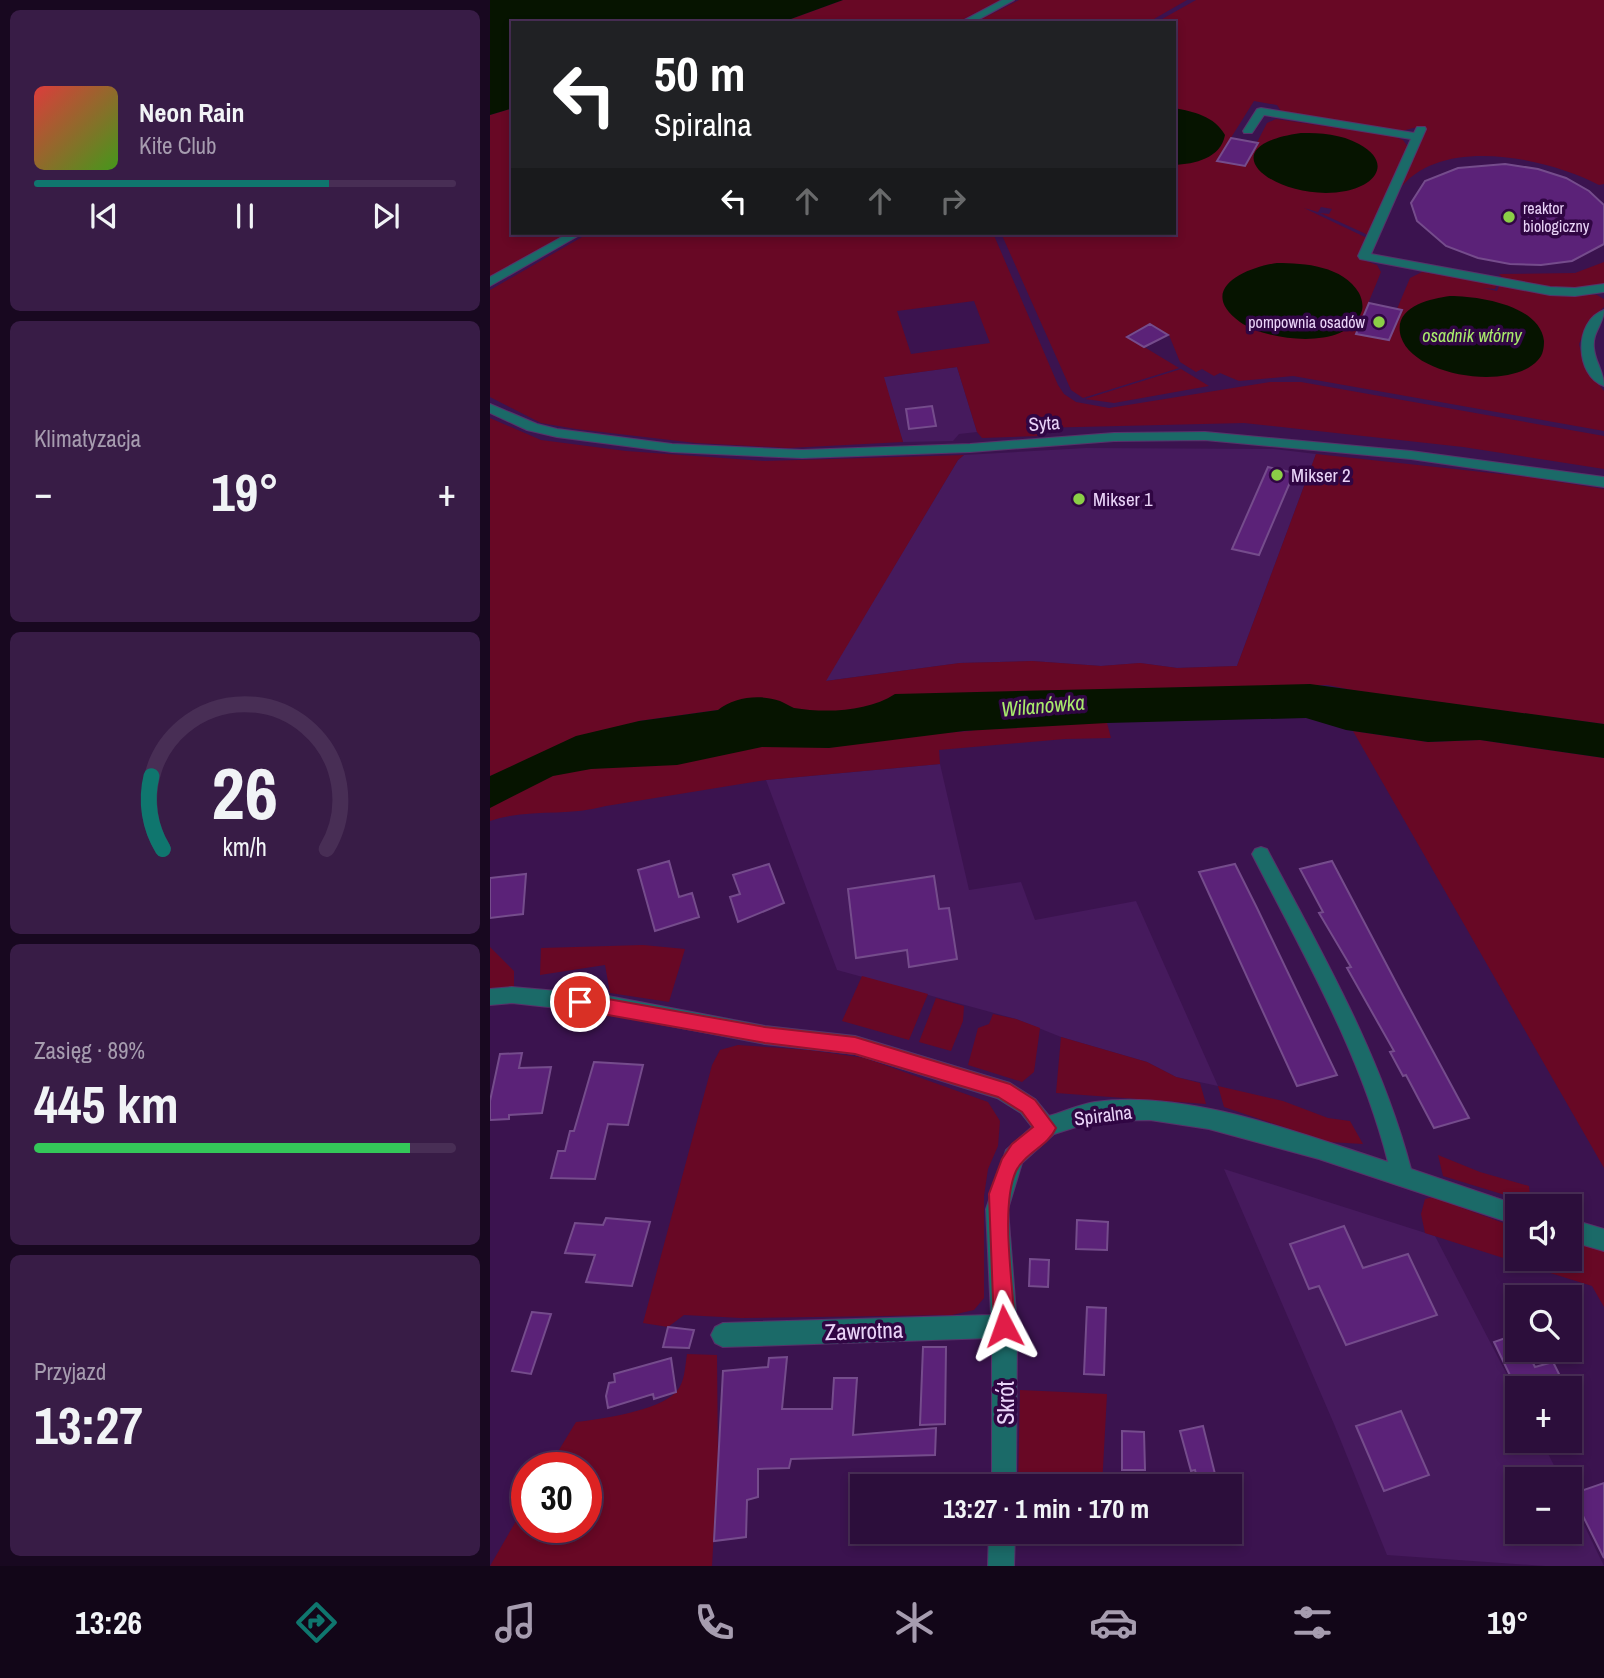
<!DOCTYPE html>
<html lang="pl">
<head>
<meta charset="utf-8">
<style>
	body { margin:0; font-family:"Archivo Narrow",sans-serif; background:#381c46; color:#f1f3f6; height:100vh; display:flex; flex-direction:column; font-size:26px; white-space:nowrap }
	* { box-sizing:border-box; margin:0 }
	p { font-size:23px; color:#a69caf }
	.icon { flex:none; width:38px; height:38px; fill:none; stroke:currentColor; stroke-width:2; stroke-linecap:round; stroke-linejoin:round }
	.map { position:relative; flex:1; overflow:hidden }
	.drawer { display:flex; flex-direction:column; gap:10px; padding:10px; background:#180820; width:490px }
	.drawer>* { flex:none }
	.top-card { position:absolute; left:21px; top:21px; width:665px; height:214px; border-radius:0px; box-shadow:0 4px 10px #0003,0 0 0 2px #482e55; background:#202124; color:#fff; overflow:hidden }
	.fabs { position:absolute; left:1015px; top:1194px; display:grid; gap:14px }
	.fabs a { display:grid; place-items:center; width:77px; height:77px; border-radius:0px; background:#2c0e3b; box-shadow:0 4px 10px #0003,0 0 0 2px #482e55; font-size:35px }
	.speed { position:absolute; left:21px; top:1452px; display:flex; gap:14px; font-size:35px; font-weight:700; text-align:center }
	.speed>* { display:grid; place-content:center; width:91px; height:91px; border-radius:50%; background:#2c0e3b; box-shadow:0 4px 10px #0003,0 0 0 2px #482e55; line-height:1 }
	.speed .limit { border:10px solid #d22; background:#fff; color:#111 }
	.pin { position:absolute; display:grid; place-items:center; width:60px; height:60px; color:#fff; margin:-30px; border:4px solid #fff; border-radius:50%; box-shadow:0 2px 7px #0007 }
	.me { position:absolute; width:77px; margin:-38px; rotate:356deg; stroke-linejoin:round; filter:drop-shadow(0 0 5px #0008) }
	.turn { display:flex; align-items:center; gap:24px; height:147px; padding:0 28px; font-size:32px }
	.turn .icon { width:91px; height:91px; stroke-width:2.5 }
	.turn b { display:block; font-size:49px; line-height:60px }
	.lanes { display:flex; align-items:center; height:66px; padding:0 28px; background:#0003; justify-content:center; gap:35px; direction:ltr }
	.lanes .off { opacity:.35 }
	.big { font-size:52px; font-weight:800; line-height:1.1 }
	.drawer .widget { flex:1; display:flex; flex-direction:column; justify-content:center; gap:10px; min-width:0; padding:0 24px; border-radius:10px; background:#381c46 }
	.drawer .dial { align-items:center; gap:0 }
	.dial svg { height:182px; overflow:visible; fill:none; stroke:#482e55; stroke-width:7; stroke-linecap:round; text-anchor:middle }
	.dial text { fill:#f1f3f6; stroke:none }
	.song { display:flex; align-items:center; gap:21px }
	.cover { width:84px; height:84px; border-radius:10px; background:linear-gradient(135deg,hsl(0 70% 55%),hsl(100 70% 35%)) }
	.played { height:7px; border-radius:4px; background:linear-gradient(90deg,#0f766e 70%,#482e55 70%) }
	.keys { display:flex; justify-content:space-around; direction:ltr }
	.heat { display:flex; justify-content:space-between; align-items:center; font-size:38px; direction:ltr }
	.charge { height:10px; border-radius:5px; background:linear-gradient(90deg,#34c759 89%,#482e55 0) }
	.trip { position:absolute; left:360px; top:1474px; width:392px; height:70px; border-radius:0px; background:#2c0e3b; box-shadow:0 4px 10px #0003,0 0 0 2px #482e55; font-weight:800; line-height:70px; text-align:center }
	.tabs { display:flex; height:112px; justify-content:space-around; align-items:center; background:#120618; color:#a69caf }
	.tabs .icon { width:49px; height:49px }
	.tabs .selected { color:#0f766e }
	.tabs b { font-size:32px; color:#f1f3f6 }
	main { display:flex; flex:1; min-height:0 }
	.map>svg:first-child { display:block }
	.built { fill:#461a5d }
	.green { fill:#680825; fill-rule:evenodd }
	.water { fill:#061400 }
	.building { fill:#5b2278; stroke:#754c8c; stroke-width:2 }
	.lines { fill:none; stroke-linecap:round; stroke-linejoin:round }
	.minor-casing { stroke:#57326a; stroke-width:2 }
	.minor { fill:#1b6a68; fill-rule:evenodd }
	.route { fill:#e11d48; stroke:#92132f; stroke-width:2 }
	.poi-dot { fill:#8bce47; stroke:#300643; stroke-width:2.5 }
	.labels { text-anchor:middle; stroke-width:7; stroke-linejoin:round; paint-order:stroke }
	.far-poi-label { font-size:16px; fill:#ead4f8; stroke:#300643; text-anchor:start }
	.far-water-label { font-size:18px; font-style:italic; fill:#a9ec6c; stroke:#300643 }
	.street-label { font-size:19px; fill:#ead4f8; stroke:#300643 }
	.poi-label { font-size:19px; fill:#ead4f8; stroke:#300643; text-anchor:start }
	.water-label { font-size:21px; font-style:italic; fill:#a9ec6c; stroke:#300643 }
	.near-street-label { font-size:23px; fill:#ead4f8; stroke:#300643 }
</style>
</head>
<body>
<main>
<section class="drawer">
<div class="widget">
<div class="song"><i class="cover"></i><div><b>Neon Rain</b><p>Kite Club</p></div></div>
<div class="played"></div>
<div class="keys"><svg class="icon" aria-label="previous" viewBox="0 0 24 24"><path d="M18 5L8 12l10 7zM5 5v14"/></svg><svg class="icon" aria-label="pause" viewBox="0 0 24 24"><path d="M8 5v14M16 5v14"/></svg><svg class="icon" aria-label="next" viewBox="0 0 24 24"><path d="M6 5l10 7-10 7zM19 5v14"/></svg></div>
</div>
<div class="widget"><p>Klimatyzacja</p>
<div class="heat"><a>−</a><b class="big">19°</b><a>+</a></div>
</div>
<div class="widget dial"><svg viewBox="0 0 100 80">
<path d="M14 69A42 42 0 1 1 86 69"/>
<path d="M14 69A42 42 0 0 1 9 37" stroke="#0f766e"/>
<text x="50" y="56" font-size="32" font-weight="700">26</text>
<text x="50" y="72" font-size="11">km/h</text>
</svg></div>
<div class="widget"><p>Zasięg · 89%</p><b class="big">445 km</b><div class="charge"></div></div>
<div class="widget"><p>Przyjazd</p><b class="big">13:27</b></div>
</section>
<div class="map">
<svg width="1114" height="1566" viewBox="0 0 1114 1566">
	<rect width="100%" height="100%" fill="#3b134f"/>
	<path class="built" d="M467,367L487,432L469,434L463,441L413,442L393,377Z
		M596,448L784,449L826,454L747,666L687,668L650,663L611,666L542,661L470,663L335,681L468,460L474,455Z
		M450,764L479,890L531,882L545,920L646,901L728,1086L686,1077L657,1062L571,1037L526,1019L347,970L276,780Z
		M734,1169L945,1236L1027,1394V1440H1051L1071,1479H1027V1531H1080V1496L1114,1566H1055L897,1555L844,1424Z"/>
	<path class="green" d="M353,0H511L466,23H290Z
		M529,0H697L657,23H484Z
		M706,0H1114V184L1109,185C1058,158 950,134 909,190L935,127C925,126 917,131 906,132L791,111L787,105L764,101L727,160L755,166L777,123L786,119L903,136L913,140L918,147L878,235L830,213L839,214L842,209L831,207L828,212L814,208L877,238L868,258L887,265L891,272L866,333L899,340L911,310L907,309L920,278L932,272L1007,284L1005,289L993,288L1007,291L1010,284L1107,295L1114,299V307L1098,322L1089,344L1094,366L1114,391V431L803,376L749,381L730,373L724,376L712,369L706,372L690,362L679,335L660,324L636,336L689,368L593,398L581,390L511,233H684V23H665Z
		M23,108V233H78L0,277V115Z
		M99,233H503L568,385L574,394L586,402L619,408L780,382H811L1114,436V469L973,447L754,423L547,428L549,436L492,438L487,432L467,367L394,377L413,442L298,448L206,443L86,429L51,423L0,397V290ZM484,301L500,343L421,354L407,311Z
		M1114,262V285C1080,292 1049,285 1015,280L1009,274L1085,273Z
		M691,369L719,386L624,403L595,399Z
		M0,418L51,440L136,451L275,461L474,455L468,460L336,681L470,663L542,661L611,666L650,663L687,668L747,666L826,454L1039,477L1114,489V724L871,692L838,685L625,689L358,720L228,710L149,721L135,732L0,776Z
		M581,704L617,723L621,738L575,739L449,750L450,764L276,780L116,806C77,817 38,808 0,821V807L17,787L108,756L480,731Z
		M863,731L938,742L990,740L1114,758V1168Z
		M153,945L195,949L179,1002L120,993L115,965L50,975L51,948Z
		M0,947L24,971V987L0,988Z
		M372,976L438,994L419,1040L352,1021Z
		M446,998L474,1006L473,1021L461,1051L429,1042Z
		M503,1014L526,1019L550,1028L544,1072L532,1082L478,1065L488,1028L499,1024Z
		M571,1037L657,1062L686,1077L710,1083L716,1104L566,1093Z
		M248,1045L319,1050L375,1058L498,1102L510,1121L508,1146L498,1169L494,1196V1298L484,1310L462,1315L251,1318L194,1315L178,1327L153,1323L222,1065L230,1050Z
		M728,1086L793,1101L838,1118L860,1121L873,1144L838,1142L734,1107Z
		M948,1155L990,1172L1039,1186L1041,1203L953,1176Z
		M943,1197L1027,1228V1258H1036L1038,1266L935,1233L931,1214L935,1199Z
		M1080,1240L1114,1248V1307L1102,1286L1054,1271L1055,1258H1080Z
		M197,1354L227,1355L228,1461L222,1566H0L37,1502V1528H96V1468H58L86,1422C111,1419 169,1411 186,1392C195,1383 195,1366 197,1354Z
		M530,1390L617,1394L612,1486H528Z
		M532,1531H610V1545L543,1541Z"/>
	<path class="water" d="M0,0H353L290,23H23V108L0,115Z
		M684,108C705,112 724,116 735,135C731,158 705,164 684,165Z
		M811,133C831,133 851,134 869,144C902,162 887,185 856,191C790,204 711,147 811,133Z
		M787,263C815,263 853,266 869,293C872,299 874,307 871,313C856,351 776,341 750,322C705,289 757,267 787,263Z
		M960,296C988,296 1050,305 1054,341C1054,348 1053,355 1048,360C1021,391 924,377 911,337C902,307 939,299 960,296Z
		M820,684L1114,724V758L990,740L938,742L856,730L816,718L617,723L474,731L339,748L272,747L187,765L101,769L63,776L0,808V776L86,736L149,721L228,710C244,697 270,694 290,701C295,703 299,706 304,708C335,713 378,712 405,694Z"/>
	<path class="building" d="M741,138L768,143L755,166L727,161Z
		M1015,164L1048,169L1076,178L1099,191L1114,205V244L1082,261L1051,265L1020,264L988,258L956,246L927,221L921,203L935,181L968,168Z
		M879,303L912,310L899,340L866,334Z
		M660,324L678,335L654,347L637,337Z
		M442,406L446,426L419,429L416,409Z
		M778,467L804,473L769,555L742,549Z
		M179,861L189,897L202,893L209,917L165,931L148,870Z
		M842,861L911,992L979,1118L944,1128L916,1075L913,1076L907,1065L900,1052L904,1051L857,968L861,967L829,913L833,912L810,869Z
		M279,864L294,903L248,922L240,897L250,894L243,875Z
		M745,864L767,908L847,1075L807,1086L709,872Z
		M36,874L33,914L0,918V878Z
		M444,876L449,909L459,908L467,959L419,967L417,950L366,958L358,889Z
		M32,1053L29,1068L61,1067L52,1113L19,1115V1119L0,1120V1101L10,1054Z
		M104,1062L153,1065L138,1125L118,1124L105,1179L61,1178L68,1151H75L80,1131H84Z
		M116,1218L160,1222L142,1286L96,1282L105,1255L75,1253L85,1223L113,1225Z
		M587,1220L618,1222L617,1250L586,1249Z
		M854,1226L873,1268L918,1254L947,1315L856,1345L829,1286L819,1289L800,1244Z
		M540,1259L559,1260L558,1287L539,1286Z
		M597,1307L616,1308L614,1375L594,1374Z
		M42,1312L61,1314L41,1374L22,1371Z
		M178,1327L204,1330L199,1348L173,1347Z
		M1027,1334V1349H1036L1045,1367L1063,1362L1076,1388H1027V1390L1004,1342Z
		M433,1347H456L455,1424L430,1425Z
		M297,1357L292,1409H342L344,1378H367L363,1435L446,1428L445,1455L301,1459L299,1468L268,1469V1497L257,1500L256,1537L224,1541L233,1371L278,1367L279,1358Z
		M181,1358L186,1392L164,1399L163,1394L118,1408L116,1396L119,1383L125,1382L124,1374Z
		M911,1411L939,1475L894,1491L866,1426Z
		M713,1426L728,1486H709L705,1470L701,1471L690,1431Z
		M632,1431L654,1432L655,1470H632Z
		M1114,1483V1558L1082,1494Z"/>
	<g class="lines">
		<defs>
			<path id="minor" d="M512,0H524L482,23H469Z
				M771,108L924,133L927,127H935L936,129L881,254L1060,287L1085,288L1114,284V292L1085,296L1060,295L870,259L868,256L921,139L774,115L762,133H754L753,131L767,109Z
				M79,233H93L0,286V277Z
				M1114,310C1114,324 1102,332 1104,348C1105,362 1114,371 1114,386C1085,376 1083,321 1114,310Z
				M0,404L47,424L67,429L182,444L312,450L480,444L624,433L715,432L921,451L1114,477V487L921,459L715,440L624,441L480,452L312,458L182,452L67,437L37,430L0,413Z
				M771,847L777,849C832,953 891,1055 921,1169L1030,1206H1027V1225L829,1159L719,1129L660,1120L605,1121L564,1134L532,1163L518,1209L527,1326L526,1486H502V1338L233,1347L225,1343L221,1335L225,1327L233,1323L501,1315L496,1209L516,1150L542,1127L531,1113L507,1098L365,1054L275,1044L113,1013L22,1003L0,1005V989L22,987L113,995L275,1026L365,1036L520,1083L545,1099L559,1116C574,1112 590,1104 605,1102C697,1089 811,1134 898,1162C870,1052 813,954 762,854L765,849Z
				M1080,1219L1114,1229V1251L1080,1241Z
				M499,1531H525L524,1566H498Z"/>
		</defs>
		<use href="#minor" class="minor-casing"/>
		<use href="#minor" class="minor"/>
	</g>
	<path class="route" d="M90,994L275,1027L365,1037L520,1084L545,1100L566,1128C558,1146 535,1153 526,1171C510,1206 523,1286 525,1326L522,1334L514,1337L507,1334L504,1326L499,1194L512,1159L522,1144L543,1127L532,1112L508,1097L365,1054L275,1043L90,1010L84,1008L81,1002L84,997Z"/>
	<g class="poi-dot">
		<circle cx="1019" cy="217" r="7"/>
		<circle cx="889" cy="322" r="7"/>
		<circle cx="787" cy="475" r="7"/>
		<circle cx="589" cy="499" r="7"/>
	</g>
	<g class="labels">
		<g class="far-poi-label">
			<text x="1033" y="214">reaktor<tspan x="1033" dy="18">biologiczny</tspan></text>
			<text x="875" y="328" text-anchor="end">pompownia osadów</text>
		</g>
		<g class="far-water-label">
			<text x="982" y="342">osadnik wtórny</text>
		</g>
		<g class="street-label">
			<text transform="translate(554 423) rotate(-4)" y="7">Syta</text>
			<text transform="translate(613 1115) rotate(-7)" y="7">Spiralna</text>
		</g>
		<g class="poi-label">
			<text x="801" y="482">Mikser 2</text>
			<text x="603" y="506">Mikser 1</text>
		</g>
		<g class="water-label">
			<text transform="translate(553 706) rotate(-5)" y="7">Wilanówka</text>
		</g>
		<g class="near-street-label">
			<text transform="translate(374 1331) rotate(-2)" y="8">Zawrotna</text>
			<text transform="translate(516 1403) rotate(-90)" y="8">Skrót</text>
		</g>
	</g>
</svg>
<div class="fabs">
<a><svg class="icon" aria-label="sound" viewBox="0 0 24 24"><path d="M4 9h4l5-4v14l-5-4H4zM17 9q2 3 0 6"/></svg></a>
<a><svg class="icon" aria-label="search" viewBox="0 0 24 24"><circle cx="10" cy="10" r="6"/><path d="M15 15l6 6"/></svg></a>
<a>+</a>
<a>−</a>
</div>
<div class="speed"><div class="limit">30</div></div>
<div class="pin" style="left:90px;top:1002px;background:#d93025"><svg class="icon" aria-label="arrive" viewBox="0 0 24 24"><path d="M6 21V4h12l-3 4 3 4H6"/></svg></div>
<svg class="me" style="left:514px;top:1326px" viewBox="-20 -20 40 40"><path d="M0-17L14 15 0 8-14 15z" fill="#e11d48" stroke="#fff" stroke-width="4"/></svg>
<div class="trip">13:27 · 1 min · 170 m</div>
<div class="top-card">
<div class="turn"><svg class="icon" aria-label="left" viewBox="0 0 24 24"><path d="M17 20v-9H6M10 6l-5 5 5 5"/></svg><div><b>50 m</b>Spiralna</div></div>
<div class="lanes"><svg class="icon" aria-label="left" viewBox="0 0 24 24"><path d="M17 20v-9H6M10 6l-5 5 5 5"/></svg><svg class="icon off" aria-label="ahead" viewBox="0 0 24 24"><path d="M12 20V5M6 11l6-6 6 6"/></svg><svg class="icon off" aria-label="ahead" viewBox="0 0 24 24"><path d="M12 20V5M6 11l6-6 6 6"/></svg><svg class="icon off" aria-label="right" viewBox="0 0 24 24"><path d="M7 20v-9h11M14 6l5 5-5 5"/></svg></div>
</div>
</div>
</main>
<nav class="tabs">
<b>13:26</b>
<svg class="icon selected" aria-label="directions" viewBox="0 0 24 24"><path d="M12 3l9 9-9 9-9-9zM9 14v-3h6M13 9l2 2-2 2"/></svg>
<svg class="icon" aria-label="music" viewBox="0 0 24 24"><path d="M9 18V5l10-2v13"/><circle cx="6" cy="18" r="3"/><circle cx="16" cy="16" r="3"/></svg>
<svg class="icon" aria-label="phone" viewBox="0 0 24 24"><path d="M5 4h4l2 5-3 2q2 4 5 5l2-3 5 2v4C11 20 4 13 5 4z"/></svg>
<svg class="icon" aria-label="climate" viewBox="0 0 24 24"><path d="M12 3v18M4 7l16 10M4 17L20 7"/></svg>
<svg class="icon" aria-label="car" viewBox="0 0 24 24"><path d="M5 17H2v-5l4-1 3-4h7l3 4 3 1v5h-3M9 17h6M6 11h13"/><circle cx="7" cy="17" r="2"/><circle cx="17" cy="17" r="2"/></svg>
<svg class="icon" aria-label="filters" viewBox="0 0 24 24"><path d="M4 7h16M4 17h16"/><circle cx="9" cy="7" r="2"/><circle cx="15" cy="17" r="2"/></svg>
<b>19°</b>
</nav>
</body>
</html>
